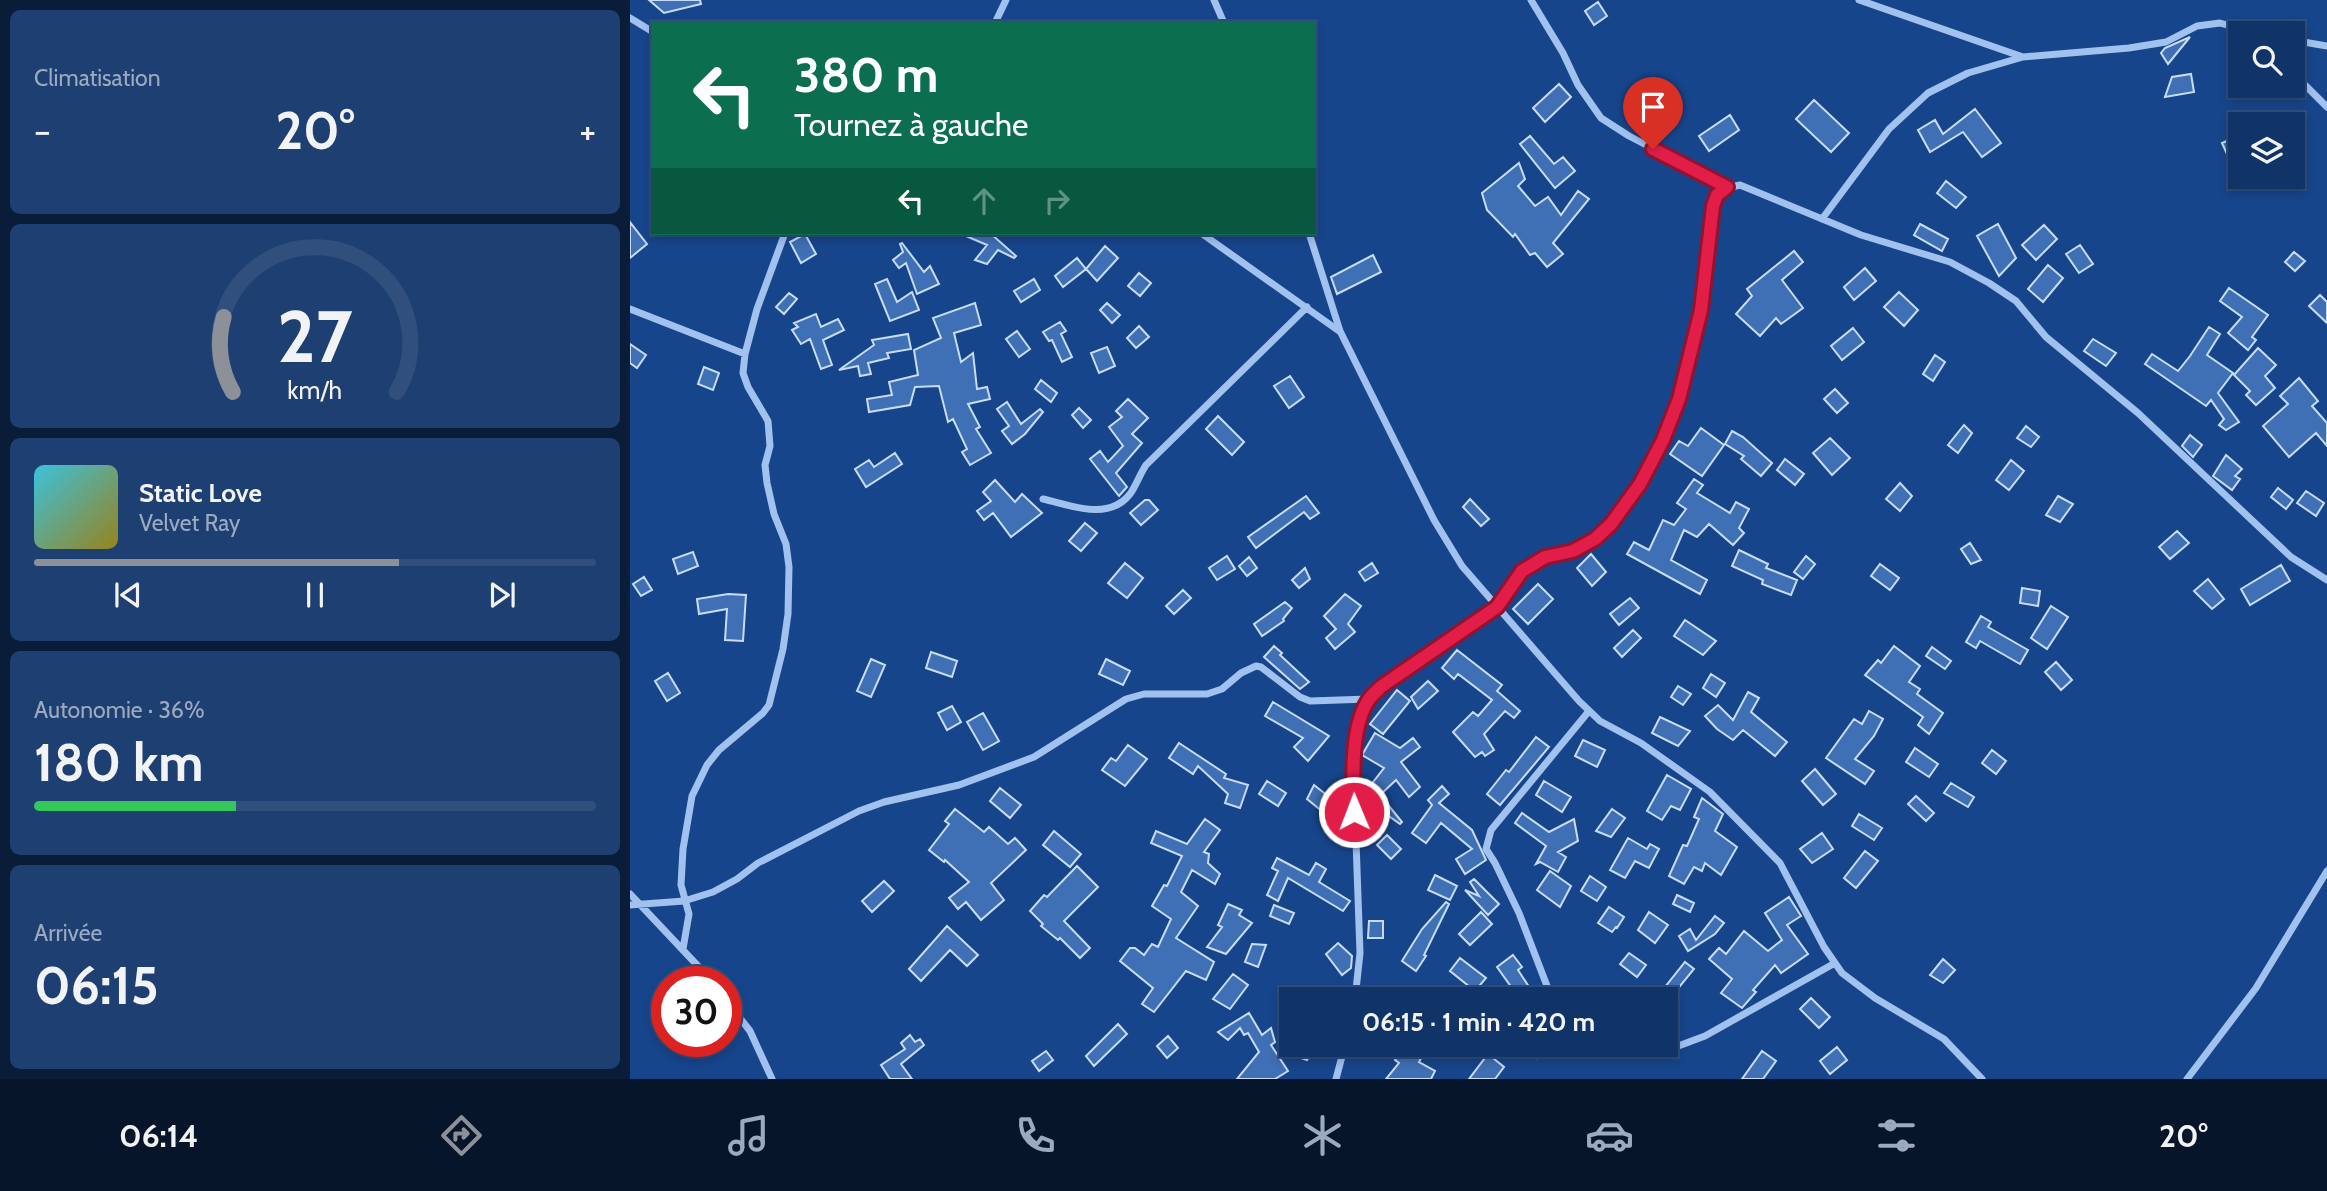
<!DOCTYPE html>
<html lang="fr">
<head>
<meta charset="utf-8">
<style>
	body { margin:0; font-family:Cabin,sans-serif; background:#1e3f71; color:#f1f3f6; height:100vh; display:flex; flex-direction:column; font-size:26px; white-space:nowrap }
	* { box-sizing:border-box; margin:0 }
	p { font-size:23px; color:#9caac0 }
	.icon { flex:none; width:38px; height:38px; fill:none; stroke:currentColor; stroke-width:2; stroke-linecap:round; stroke-linejoin:round }
	.map { position:relative; flex:1; overflow:hidden }
	.sheet { display:flex; flex-direction:column; gap:10px; padding:10px; background:#091d39; width:630px }
	.sheet>* { flex:none }
	.banner { position:absolute; left:21px; top:21px; width:665px; height:214px; border-radius:0px; box-shadow:0 4px 10px #0003,0 0 0 2px #304f7c; background:#0b6e4f; color:#fff; overflow:hidden }
	.fabs { position:absolute; left:1598px; top:21px; display:grid; gap:14px }
	.fabs a { display:grid; place-items:center; width:77px; height:77px; border-radius:0px; background:#113468; box-shadow:0 4px 10px #0003,0 0 0 2px #304f7c; font-size:35px }
	.speed { position:absolute; left:21px; top:966px; display:flex; gap:14px; font-size:35px; font-weight:700; text-align:center }
	.speed>* { display:grid; place-content:center; width:91px; height:91px; border-radius:50%; background:#113468; box-shadow:0 4px 10px #0003,0 0 0 2px #304f7c; line-height:1 }
	.speed .limit { border:10px solid #d22; background:#fff; color:#111 }
	.pin { position:absolute; display:grid; place-items:center; width:60px; height:60px; color:#fff; margin:-72px -30px; border-radius:50% 50% 50% 0; rotate:-45deg; box-shadow:0 0 7px #0007 }
	.pin .icon { rotate:45deg }
	.me { position:absolute; width:77px; margin:-38px; rotate:359deg; stroke-linejoin:round; filter:drop-shadow(0 0 5px #0008) }
	.turn { display:flex; align-items:center; gap:24px; height:147px; padding:0 28px; font-size:32px }
	.turn .icon { width:91px; height:91px; stroke-width:2.5 }
	.turn b { display:block; font-size:49px; line-height:60px }
	.lanes { display:flex; align-items:center; height:66px; padding:0 28px; background:#0003; justify-content:center; gap:35px; direction:ltr }
	.lanes .off { opacity:.35 }
	.big { font-size:52px; font-weight:700; line-height:1.1 }
	.sheet .widget { flex:1; display:flex; flex-direction:column; justify-content:center; gap:10px; min-width:0; padding:0 24px; border-radius:10px; background:#1e3f71 }
	.sheet .dial { align-items:center; gap:0 }
	.dial svg { height:182px; overflow:visible; fill:none; stroke:#304f7c; stroke-width:7; stroke-linecap:round; text-anchor:middle }
	.dial text { fill:#f1f3f6; stroke:none }
	.song { display:flex; align-items:center; gap:21px }
	.cover { width:84px; height:84px; border-radius:10px; background:linear-gradient(135deg,hsl(190 70% 55%),hsl(50 70% 35%)) }
	.played { height:7px; border-radius:4px; background:linear-gradient(90deg,#8c9099 65%,#304f7c 65%) }
	.keys { display:flex; justify-content:space-around; direction:ltr }
	.heat { display:flex; justify-content:space-between; align-items:center; font-size:38px; direction:ltr }
	.charge { height:10px; border-radius:5px; background:linear-gradient(90deg,#34c759 36%,#304f7c 0) }
	.trip { position:absolute; left:649px; top:987px; width:399px; height:70px; border-radius:0px; background:#113468; box-shadow:0 4px 10px #0003,0 0 0 2px #304f7c; font-weight:700; line-height:70px; text-align:center }
	.tabs { display:flex; height:112px; justify-content:space-around; align-items:center; background:#07152a; color:#9caac0 }
	.tabs .icon { width:49px; height:49px }
	.tabs .on { color:#8c9099 }
	.tabs b { font-size:32px; color:#f1f3f6 }
	main { display:flex; flex:1; min-height:0 }
	.map>svg:first-child { display:block }
	.building { fill:#3f6fb4; stroke:#c7dcfa; stroke-width:2 }
	.lines { fill:none; stroke-linecap:round; stroke-linejoin:round }
	.street { stroke:#a1c1ef; stroke-width:7 }
	.route-casing { stroke:#92132f; stroke-width:18 }
	.route { stroke:#e11d48; stroke-width:12 }
</style>
</head>
<body>
<main>
<section class="sheet">
<div class="widget"><p>Climatisation</p>
<div class="heat"><a>−</a><b class="big">20°</b><a>+</a></div>
</div>
<div class="widget dial"><svg viewBox="0 0 100 80">
<path d="M14 69A42 42 0 1 1 86 69"/>
<path d="M14 69A42 42 0 0 1 10 36" stroke="#8c9099"/>
<text x="50" y="56" font-size="32" font-weight="700">27</text>
<text x="50" y="72" font-size="11">km/h</text>
</svg></div>
<div class="widget">
<div class="song"><i class="cover"></i><div><b>Static Love</b><p>Velvet Ray</p></div></div>
<div class="played"></div>
<div class="keys"><svg class="icon" aria-label="previous" viewBox="0 0 24 24"><path d="M18 5L8 12l10 7zM5 5v14"/></svg><svg class="icon" aria-label="pause" viewBox="0 0 24 24"><path d="M8 5v14M16 5v14"/></svg><svg class="icon" aria-label="next" viewBox="0 0 24 24"><path d="M6 5l10 7-10 7zM19 5v14"/></svg></div>
</div>
<div class="widget"><p>Autonomie · 36%</p><b class="big">180 km</b><div class="charge"></div></div>
<div class="widget"><p>Arrivée</p><b class="big">06:15</b></div>
</section>
<div class="map">
<svg width="1697" height="1079" viewBox="0 0 1697 1079">
	<rect width="100%" height="100%" fill="#17458b"/>
	<path class="building" d="M19,0H70L71,4L34,13Z
		M968,2L977,16L964,25L955,11Z
		M1560,37L1538,64L1531,53L1535,48Z
		M1561,74L1564,92L1535,97L1542,77Z
		M929,84L941,97L915,122L903,108Z
		M1184,100L1219,133L1201,152L1166,119Z
		M1345,109L1371,143L1352,157L1333,132L1300,152L1288,130L1305,120L1313,134Z
		M1100,115L1109,130L1079,151L1069,136Z
		M900,136L924,164L933,157L945,171L925,188L890,144Z
		M1601,139L1610,159L1601,163L1592,143Z
		M889,163L895,179L888,186L905,206L918,197L931,215L948,191L959,199L923,243L933,254L917,267L905,253L900,255L885,234L883,237L857,210L852,193Z
		M1316,181L1336,197L1326,208L1307,193Z
		M0,222L17,244L0,258Z
		M1290,224L1318,239L1312,251L1284,235Z
		M1368,224L1386,258L1369,276L1347,236Z
		M1414,225L1427,239L1406,260L1392,245Z
		M329,233H360L386,256L384,258L368,250L357,264L345,260L357,245Z
		M175,234L186,254L171,263L160,242Z
		M272,243L294,272L300,266L309,284L287,294L276,263L269,268L263,260L273,252L270,244Z
		M1450,245L1463,264L1449,273L1436,254Z
		M475,246L488,258L467,281L456,269Z
		M1164,251L1173,262L1152,280L1173,308L1151,324L1146,318L1130,336L1106,314L1122,296L1117,289Z
		M1664,252L1675,261L1665,271L1655,262Z
		M743,255L751,272L707,294L701,277Z
		M447,258L456,269L433,287L425,276Z
		M1418,265L1433,278L1413,302L1398,289Z
		M1235,268L1246,281L1224,300L1214,287Z
		M509,273L521,283L510,296L498,286Z
		M257,279L267,302L282,292L289,310L260,321L245,284Z
		M404,279L410,290L391,302L384,291Z
		M1599,288L1638,315L1622,337L1626,340L1618,350L1598,333L1612,317L1590,301Z
		M1269,292L1288,310L1274,326L1254,307Z
		M159,293L167,299L154,314L146,307Z
		M1690,295L1697,302V323L1679,306Z
		M345,303L351,325L324,333L331,362L343,353L347,389L357,387L360,399L338,404L350,427L346,429L361,453L340,465L332,452L337,449L323,419L318,422L309,386L285,387L280,405L239,412L237,399L262,395L259,382L288,375L284,350L311,338L303,318Z
		M477,303L490,315L482,323L470,310Z
		M186,314L191,327L208,319L214,330L193,340L202,365L191,369L180,339L171,344L162,330L168,327L164,323Z
		M430,322L436,331L431,334L442,357L432,362L422,340L419,341L413,332Z
		M509,326L519,337L506,348L497,338Z
		M1579,327L1590,334L1577,355L1603,373L1588,393L1609,422L1596,430L1589,425L1594,419L1581,400L1576,406L1515,364L1522,354L1548,371L1560,356Z
		M1223,328L1234,342L1212,360L1201,346Z
		M387,331L400,349L389,357L376,339Z
		M278,334L281,349L257,353L259,358L238,363L241,374L230,376L228,366L209,370L244,345L242,340Z
		M1463,339L1486,353L1476,366L1454,351Z
		M0,344L16,355L7,368L0,363Z
		M477,347L485,366L469,373L461,353Z
		M1628,348L1646,365L1635,376L1645,388L1626,405L1616,395L1620,391L1604,375Z
		M1305,355L1315,362L1303,381L1293,374Z
		M74,367L89,373L83,390L68,384Z
		M660,376L674,397L659,408L644,386Z
		M1669,378L1688,401L1682,406L1697,423V446L1686,433L1659,457L1633,426L1658,404L1650,396Z
		M411,380L427,393L421,402L405,389Z
		M1205,389L1218,403L1207,413L1194,399Z
		M498,399L518,418L502,434L512,443L486,473L497,487L489,496L460,459L470,451L478,462L493,446L479,427L492,417L486,411Z
		M377,402L391,424L410,409L413,412L395,434L382,444L372,431L379,426L367,409Z
		M449,408L461,420L453,428L442,415Z
		M588,416L614,442L602,455L576,429Z
		M1334,425L1342,433L1328,453L1318,445Z
		M1396,426L1409,437L1401,447L1387,438Z
		M1071,428L1094,445L1072,476L1040,454L1049,441L1058,446Z
		M1102,431L1113,437L1142,463L1131,476L1111,459L1114,456L1095,444Z
		M1560,435L1572,445L1563,457L1552,446Z
		M1200,438L1220,458L1202,475L1183,453Z
		M265,453L272,464L236,487L225,469L239,460L244,467Z
		M1596,455L1612,469L1605,476L1610,479L1602,490L1583,476Z
		M1155,459L1174,474L1165,485L1147,470Z
		M1381,460L1394,471L1379,490L1366,480Z
		M1064,479L1073,485L1067,493L1100,513L1106,502L1119,509L1109,528L1114,533L1103,545L1079,524L1067,537L1054,530L1041,560L1077,580L1070,594L997,554L1004,542L1019,550L1033,520L1044,525L1056,509L1047,503Z
		M365,480L385,502L392,494L412,513L381,537L363,513L354,520L347,511L361,501L353,492Z
		M1270,483L1282,496L1270,511L1256,499Z
		M1648,488L1663,500L1656,509L1641,497Z
		M1676,491L1694,503L1686,516L1667,503Z
		M676,496L689,513L680,519L674,512L626,548L618,537Z
		M1428,496L1443,504L1430,522L1416,515Z
		M840,499L859,519L851,526L833,507Z
		M515,500H519L528,510L511,525L500,513Z
		M455,523L467,533L451,551L439,541Z
		M1547,531L1559,543L1540,559L1529,547Z
		M1340,543L1351,560L1341,564L1331,549Z
		M1109,550L1138,564L1136,568L1167,580L1161,595L1132,584L1133,580L1102,566Z
		M63,552L68,566L48,574L43,559Z
		M961,554L976,572L962,586L947,568Z
		M597,556L605,569L587,580L579,568Z
		M1176,556L1185,564L1173,579L1164,572Z
		M619,557L627,568L617,576L609,566Z
		M495,563L513,578L497,598L478,583Z
		M742,563L748,573L735,581L729,572Z
		M1250,564L1269,578L1260,590L1241,576Z
		M1651,565L1660,581L1620,605L1611,589Z
		M675,568L680,579L669,588L662,580Z
		M14,577L22,590L11,596L3,584Z
		M1578,579L1594,599L1582,609L1564,591Z
		M908,584L923,599L898,624L883,609Z
		M1392,588L1410,591L1408,606L1390,603Z
		M553,590L561,598L544,614L536,606Z
		M98,594L116,595L113,641L95,640L97,609L69,614L67,599Z
		M715,594L731,606L718,624L725,632L705,649L696,638L706,629L694,616Z
		M1000,598L1009,608L989,625L980,614Z
		M655,602L662,608L653,619L654,621L632,636L624,624Z
		M1421,606L1438,617L1417,649L1401,638Z
		M1351,616L1361,622L1358,627L1398,650L1390,664L1350,641L1346,648L1336,642Z
		M1055,620L1086,641L1073,655L1044,636Z
		M1003,630L1011,638L992,657L984,648Z
		M644,646L652,653L650,655L679,682L670,689L634,657Z
		M1264,646L1290,666L1279,682L1290,689L1287,694L1313,713L1299,734L1288,725L1293,717L1235,675L1248,660L1251,663Z
		M1302,647L1321,661L1315,669L1296,656Z
		M827,650L872,685L867,691L890,711L884,718L875,711L854,734L864,750L855,756L852,752L845,757L823,732L843,712L848,716L862,700L828,674L824,679L812,668Z
		M301,652L327,661L322,677L296,668Z
		M241,659L255,665L241,697L227,691Z
		M476,659L500,671L493,685L469,674Z
		M1426,662L1442,680L1431,690L1415,672Z
		M38,673L50,693L37,701L25,681Z
		M1081,674L1095,683L1086,697L1073,688Z
		M798,681L808,691L788,709L781,697Z
		M1048,686L1061,694L1053,705L1041,697Z
		M767,690L780,701L753,734L740,724Z
		M1118,692L1129,698L1121,712L1157,742L1145,756L1113,730L1103,740L1087,729L1075,716L1088,705L1103,720Z
		M643,702L699,736L678,761L664,747L673,738L635,716Z
		M322,706L331,722L317,730L308,713Z
		M1239,711L1253,719L1244,736L1225,759L1244,771L1235,784L1196,758L1224,719L1232,724Z
		M353,713L369,741L353,750L337,722Z
		M1030,717L1060,731L1048,746L1022,733Z
		M745,733L770,748L783,738L790,747L771,762L790,787L779,797L766,780L750,795L772,822L770,824L739,802L733,795L754,768L732,755Z
		M906,737L919,747L870,805L857,794L876,770L879,772Z
		M953,740L975,750L967,767L945,756Z
		M549,743L596,774L594,778L618,785L610,808L595,803L598,794L568,766L563,774L539,758Z
		M498,745L517,759L495,786L472,770L481,758L486,761Z
		M1285,748L1308,764L1299,777L1276,762Z
		M1362,750L1376,761L1366,774L1352,763Z
		M1185,769L1206,794L1193,805L1172,781Z
		M1037,775L1061,789L1050,810L1041,806L1032,820L1017,811Z
		M637,781L656,793L648,806L629,794Z
		M914,781L941,797L932,812L906,795Z
		M1321,783L1344,797L1338,807L1314,793Z
		M684,785L703,800L693,812L677,799Z
		M812,786L819,794L809,803L842,830L856,860L835,874L826,859L842,849L811,823L796,843L782,833L802,805L798,800Z
		M370,788L391,805L380,818L360,801Z
		M1286,796L1304,813L1296,821L1278,804Z
		M1072,798L1093,814L1085,831L1107,847L1091,875L1075,863L1072,871L1064,867L1054,884L1039,876L1053,845L1057,846L1069,819L1064,817Z
		M325,809L354,832L359,827L378,844L385,838L396,850L361,883L374,900L351,920L336,902L328,909L319,898L339,882L315,860L314,862L299,850L319,824L315,821Z
		M982,809L995,818L981,837L966,831Z
		M892,813L919,832L944,819L948,841L928,852L936,857L928,872L910,862L906,864L916,846L885,823Z
		M1229,814L1252,828L1244,840L1222,826Z
		M575,819L590,830L574,852L579,854L578,863L590,874L585,884L562,870L551,892L568,906L546,938L584,962L576,980L556,971L524,1012L512,1004L523,988L490,961L500,948H505L514,955L522,944L528,947L541,919L522,906L534,885L537,886L552,856L521,843L526,831L557,844Z
		M424,831L451,854L440,867L413,845Z
		M1192,833L1203,849L1182,863L1170,849Z
		M757,835L771,849L761,859L747,845Z
		M998,838L1017,849L1020,844L1029,849L1019,868L1005,861L995,878L980,870Z
		M1235,851L1248,861L1226,888L1214,878Z
		M647,858L679,875L686,863L696,869L689,882L720,901L713,911L658,878L648,901L637,895L648,871L642,868Z
		M447,866L468,887L434,921L460,948L450,958L430,938L428,940L411,926L413,924L400,911L414,895L417,897Z
		M920,871L941,886L930,907L907,890Z
		M805,875L827,886L820,900L798,890Z
		M960,876L976,887L967,901L951,891Z
		M844,879L869,904L858,915L835,890L849,896L840,882Z
		M254,881L264,891L242,912L232,901Z
		M1047,895L1064,903L1060,912L1043,904Z
		M1159,897L1171,916L1157,925L1178,954L1151,973L1145,965L1123,990L1126,992L1112,1008L1091,993L1102,979L1079,959L1089,948L1096,954L1114,931L1138,951L1152,940L1135,913Z
		M816,902L819,904L794,955L796,956L786,971L772,961L792,929Z
		M598,904L612,910L609,915L622,923L596,954L577,947L592,927L588,925Z
		M644,905L664,913L659,924L640,916Z
		M979,907L994,917L987,928L986,927L982,932L968,923Z
		M851,912L862,924L840,945L829,934Z
		M1019,912L1038,925L1025,943L1008,930Z
		M1085,916L1094,923L1085,934L1058,951L1049,936L1060,929L1066,940Z
		M739,921H753V938H738Z
		M317,926L348,955L337,966L320,950L291,981L279,969Z
		M708,943L722,956L721,968L712,975L696,954Z
		M622,944L636,945L628,967L615,962Z
		M999,953L1016,965L1007,977L990,964Z
		M883,955L892,967L888,970L907,999H872L884,991L867,967Z
		M830,958L856,978L845,991L820,971Z
		M1313,959L1325,970L1313,983L1300,975Z
		M1055,962L1064,969L1042,996L1035,987Z
		M603,974L618,985L600,1009L583,999Z
		M1181,998L1200,1017L1189,1028L1170,1009Z
		M619,1013L632,1035L641,1028L645,1042L641,1045L658,1071L645,1079H607L629,1052L618,1033L614,1035L610,1028L598,1040L588,1032Z
		M488,1024L497,1034L464,1066L456,1056Z
		M280,1035L285,1042L290,1039L294,1045L271,1064L282,1079H260L251,1065L275,1049L271,1043Z
		M538,1036L548,1048L537,1058L527,1046Z
		M670,1045H686L677,1060L665,1056Z
		M776,1045H798L789,1062L805,1071L801,1079H756L769,1063L765,1060Z
		M889,1045H917L907,1058Z
		M1207,1047L1217,1060L1200,1074L1190,1061Z
		M416,1051L423,1060L409,1071L402,1061Z
		M1132,1051L1146,1061L1133,1079H1112Z
		M858,1054L874,1067L865,1079H839Z"/>
	<g class="lines">
		<path class="street" d="M584,0L594,23
			M901,0L933,53L948,85L971,118L999,136L1097,187
			M1229,0L1393,57
			M0,18L23,32
			M365,23L376,0
			M1662,40L1697,46
			M1662,72L1697,107
			M1192,219L1259,129L1298,93L1338,73L1393,57L1499,48L1536,42L1567,26L1590,23L1626,33
			M571,233L709,331
			M679,233L710,331L804,520L832,566L949,701L970,721L1011,743L1080,792L1150,863L1194,947L1212,973L1245,998L1314,1039L1352,1079
			M0,309L115,354
			M413,499C440,505 478,522 500,494C506,486 510,474 516,465L677,307
			M0,894L83,982
			M0,905L54,901L83,892L107,879L128,863L229,811L254,802L329,785L404,757L496,699L514,694H577L592,689L611,673L626,666L631,667L670,697L680,701L739,699
			M53,949L59,914L51,885L53,849L62,796L77,765L89,750L133,713L139,705L153,649L158,614L159,567L156,544L144,514L137,483L135,465L140,446L138,421L118,387L113,373L115,354L127,309L155,233
			M725,999L730,953L723,757L732,715L739,699L752,686L867,607L892,571L915,557L943,551L965,539L981,524L1010,484L1033,440L1049,399L1071,310L1083,206C1089,191 1095,188 1110,185L1231,235L1320,262L1359,283L1386,301L1416,337L1508,413L1661,557L1697,580
			M922,999L889,913L865,863L856,849L861,830L959,711
			M96,1000L120,1031L142,1079
			M955,1045L995,1055L1027,1054L1075,1036L1205,963
			M706,1079L715,1045
			M1557,1079L1626,988L1697,871"/>
	</g>
	<g class="lines">
		<defs>
			<path id="route" d="M724,812C723,780 720,724 740,698C743,694 748,690 752,686L867,607L892,571L915,557L943,551L965,539L981,524L1010,484L1033,440L1049,399L1071,310L1083,206L1087,195L1097,187L1023,149"/>
		</defs>
		<use href="#route" class="route-casing"/>
		<use href="#route" class="route"/>
	</g>
</svg>
<div class="fabs">
<a><svg class="icon" aria-label="search" viewBox="0 0 24 24"><circle cx="10" cy="10" r="6"/><path d="M15 15l6 6"/></svg></a>
<a><svg class="icon" aria-label="layers" viewBox="0 0 24 24"><path d="M12 4l9 5-9 5-9-5zM3 14l9 5 9-5"/></svg></a>
</div>
<div class="speed"><div class="limit">30</div></div>
<div class="pin" style="left:1023px;top:149px;background:#d93025"><svg class="icon" aria-label="arrive" viewBox="0 0 24 24"><path d="M6 21V4h12l-3 4 3 4H6"/></svg></div>
<svg class="me" style="left:724px;top:812px" viewBox="-20 -20 40 40"><circle r="17" fill="#e11d48" stroke="#fff" stroke-width="3"/><path d="M0-11L8 9 0 5-8 9z" fill="#fff"/></svg>
<div class="trip">06:15 · 1 min · 420 m</div>
<div class="banner">
<div class="turn"><svg class="icon" aria-label="left" viewBox="0 0 24 24"><path d="M17 20v-9H6M10 6l-5 5 5 5"/></svg><div><b>380 m</b>Tournez à gauche</div></div>
<div class="lanes"><svg class="icon" aria-label="left" viewBox="0 0 24 24"><path d="M17 20v-9H6M10 6l-5 5 5 5"/></svg><svg class="icon off" aria-label="ahead" viewBox="0 0 24 24"><path d="M12 20V5M6 11l6-6 6 6"/></svg><svg class="icon off" aria-label="right" viewBox="0 0 24 24"><path d="M7 20v-9h11M14 6l5 5-5 5"/></svg></div>
</div>
</div>
</main>
<nav class="tabs">
<b>06:14</b>
<svg class="icon on" aria-label="directions" viewBox="0 0 24 24"><path d="M12 3l9 9-9 9-9-9zM9 14v-3h6M13 9l2 2-2 2"/></svg>
<svg class="icon" aria-label="music" viewBox="0 0 24 24"><path d="M9 18V5l10-2v13"/><circle cx="6" cy="18" r="3"/><circle cx="16" cy="16" r="3"/></svg>
<svg class="icon" aria-label="phone" viewBox="0 0 24 24"><path d="M5 4h4l2 5-3 2q2 4 5 5l2-3 5 2v4C11 20 4 13 5 4z"/></svg>
<svg class="icon" aria-label="climate" viewBox="0 0 24 24"><path d="M12 3v18M4 7l16 10M4 17L20 7"/></svg>
<svg class="icon" aria-label="car" viewBox="0 0 24 24"><path d="M5 17H2v-5l4-1 3-4h7l3 4 3 1v5h-3M9 17h6M6 11h13"/><circle cx="7" cy="17" r="2"/><circle cx="17" cy="17" r="2"/></svg>
<svg class="icon" aria-label="filters" viewBox="0 0 24 24"><path d="M4 7h16M4 17h16"/><circle cx="9" cy="7" r="2"/><circle cx="15" cy="17" r="2"/></svg>
<b>20°</b>
</nav>
</body>
</html>
